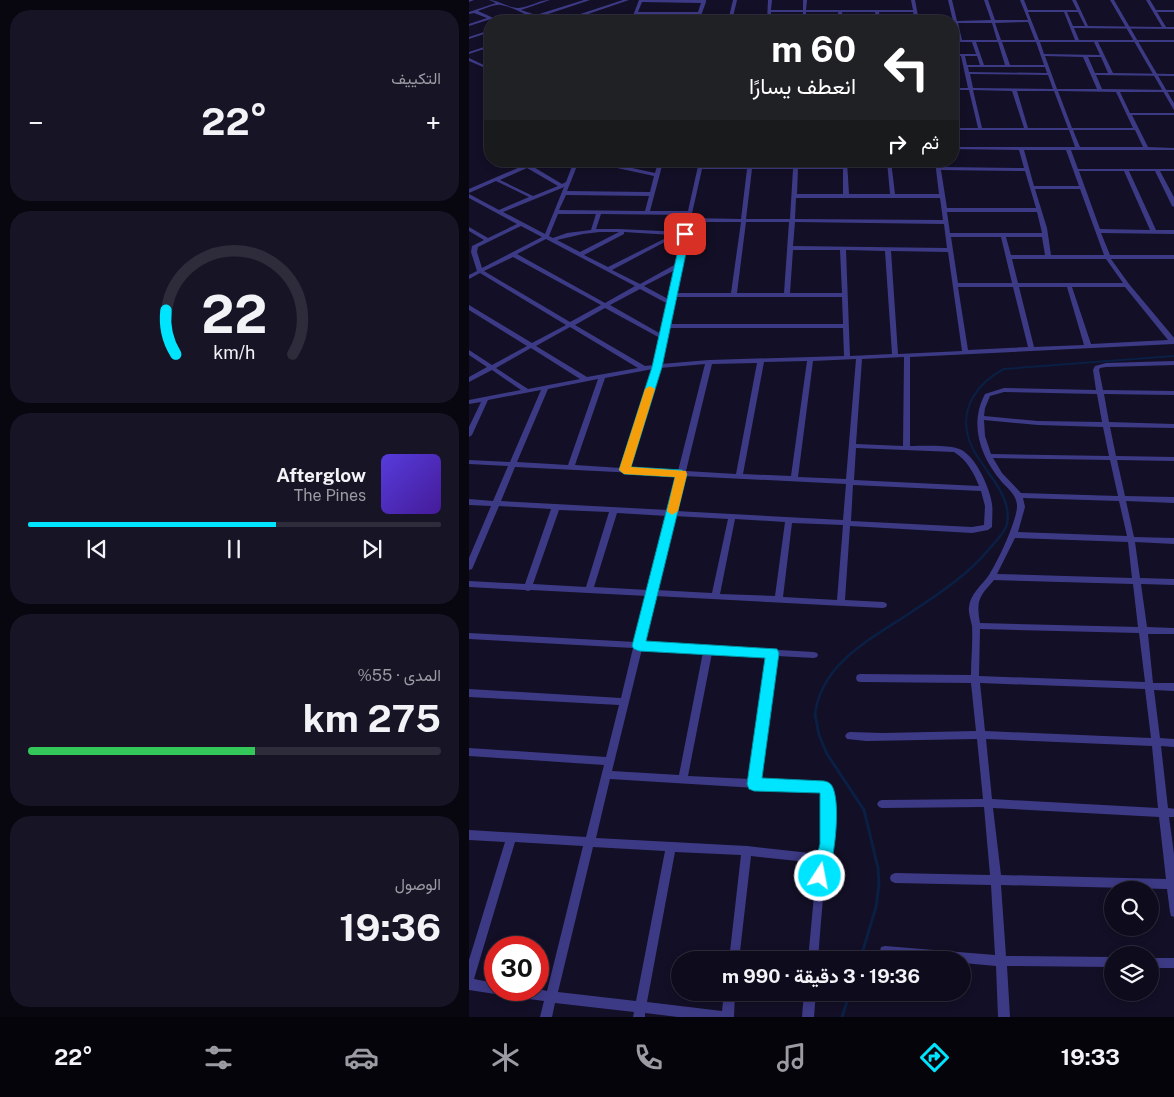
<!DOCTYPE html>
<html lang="ar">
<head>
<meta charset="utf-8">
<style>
	body { margin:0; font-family:"Public Sans",Vazirmatn,sans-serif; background:#171425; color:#f1f3f6; direction:rtl; height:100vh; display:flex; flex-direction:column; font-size:19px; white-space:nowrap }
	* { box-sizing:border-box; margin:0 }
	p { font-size:16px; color:#9b9ba3 }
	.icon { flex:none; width:28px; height:28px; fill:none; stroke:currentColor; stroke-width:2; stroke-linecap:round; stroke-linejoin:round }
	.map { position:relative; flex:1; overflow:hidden; direction:ltr }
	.panel { display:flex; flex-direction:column; gap:10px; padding:10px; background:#08060f; width:469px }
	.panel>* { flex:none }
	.banner { position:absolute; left:15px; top:15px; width:475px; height:152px; border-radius:20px; box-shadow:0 2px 8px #0003,0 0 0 1px #2e2b3b; direction:rtl; background:#202124; color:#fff; overflow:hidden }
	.controls { position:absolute; left:635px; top:881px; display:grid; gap:10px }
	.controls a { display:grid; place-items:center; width:55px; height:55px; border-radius:50%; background:#0e0b1c; box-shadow:0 2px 8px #0003,0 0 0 1px #2e2b3b; font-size:25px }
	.speed { position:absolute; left:15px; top:936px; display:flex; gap:10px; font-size:25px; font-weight:700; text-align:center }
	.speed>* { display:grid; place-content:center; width:65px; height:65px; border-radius:50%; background:#0e0b1c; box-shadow:0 2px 8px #0003,0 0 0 1px #2e2b3b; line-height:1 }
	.speed .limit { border:8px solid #d22; background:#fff; color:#111 }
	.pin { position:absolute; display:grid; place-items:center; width:42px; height:42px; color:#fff; margin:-21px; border-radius:10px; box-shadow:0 2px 8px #0006 }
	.me { position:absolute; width:55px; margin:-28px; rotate:11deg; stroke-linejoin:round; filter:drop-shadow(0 0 4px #0008) }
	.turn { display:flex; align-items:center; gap:18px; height:105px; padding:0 20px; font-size:22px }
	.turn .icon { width:65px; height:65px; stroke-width:2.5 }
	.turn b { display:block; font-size:35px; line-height:42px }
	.then { display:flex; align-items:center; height:48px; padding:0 20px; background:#0003; gap:10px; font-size:19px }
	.big { font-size:38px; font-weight:700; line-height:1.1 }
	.panel .tile { flex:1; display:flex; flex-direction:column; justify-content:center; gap:8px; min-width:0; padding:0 18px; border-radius:20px; background:#171425 }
	.panel .dial { align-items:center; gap:0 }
	.dial svg { height:130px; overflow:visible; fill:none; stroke:#2e2b3b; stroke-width:7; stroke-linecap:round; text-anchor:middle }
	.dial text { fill:#f1f3f6; stroke:none }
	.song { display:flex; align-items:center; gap:15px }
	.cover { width:60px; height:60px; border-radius:8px; background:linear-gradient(135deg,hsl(250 70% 55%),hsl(260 70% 35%)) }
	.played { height:5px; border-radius:2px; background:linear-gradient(90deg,#00e5ff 60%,#2e2b3b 60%) }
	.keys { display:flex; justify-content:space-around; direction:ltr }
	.heat { display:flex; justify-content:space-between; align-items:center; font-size:28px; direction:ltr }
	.charge { height:8px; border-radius:4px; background:linear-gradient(90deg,#34c759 55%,#2e2b3b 0) }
	.trip { position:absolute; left:202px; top:951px; width:300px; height:50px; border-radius:25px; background:#0e0b1c; box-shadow:0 2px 8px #0003,0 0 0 1px #2e2b3b; font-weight:700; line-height:50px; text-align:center; direction:rtl }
	.menu { display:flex; height:80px; justify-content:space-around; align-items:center; background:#06040b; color:#9b9ba3 }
	.menu .icon { width:35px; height:35px }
	.menu .current { color:#00e5ff }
	.menu b { font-size:22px; color:#f1f3f6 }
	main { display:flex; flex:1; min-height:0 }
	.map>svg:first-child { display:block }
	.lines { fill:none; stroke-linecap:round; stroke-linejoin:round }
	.stream-far2 { stroke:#0a1f44; stroke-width:2 }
	.stream-far1 { stroke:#0a1f44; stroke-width:2.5 }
	.stream { stroke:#0a1f44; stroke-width:3 }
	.minor { fill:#3d3a85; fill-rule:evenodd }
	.tertiary { fill:#3d3a85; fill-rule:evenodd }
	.route { fill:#00e5ff; stroke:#0095a6 }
	.slow { fill:#f59e0b }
</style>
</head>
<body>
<main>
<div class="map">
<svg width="706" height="1017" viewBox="0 0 706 1017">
	<rect width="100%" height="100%" fill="#130f26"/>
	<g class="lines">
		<path class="stream-far2" d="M520,473C512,462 502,449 499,436C491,406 510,382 535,369L706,356"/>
		<path class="stream-far1" d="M346,715C352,662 404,638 444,611C471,593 500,574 520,549C526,542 536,533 538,524C542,505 530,487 519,472"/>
		<path class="stream" d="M346,714L350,735L358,754L395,810L409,868L410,885L407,907L391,960
			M373,1017L381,992"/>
		<path class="minor" d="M0,0H5L0,2Z
			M20,0C30,0 41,9 50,8C61,7 70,0 81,0L52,10L67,15L115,0H121L70,17L80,21C64,21 47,7 32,5C25,4 15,9 9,11L31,21L22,19L0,26V24L18,18L5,13L0,14V12L27,3Z
			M154,0H160L119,14L140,21C131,21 123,15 115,15C106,15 99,22 90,21Z
			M170,0H237V2L230,21H226L228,14H169L166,21H162ZM173,2L232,3L229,12H169Z
			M264,0H268L263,21H259Z
			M299,0H303L302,10H334V0H338L337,10H444L442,0H446L450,21H446L444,12H410L411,21H407L406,12H373L374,21H370L369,12H337V21H333L334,12H302V21H298Z
			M479,0H483L488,21L522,20L515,0H519L526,20H559L551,0H555L559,10H608L603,0H607L619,26L693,27L677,0H681L687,10H706V12H688L697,27H706V29L605,28L610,40H706V42H629L644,73L706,74V76L627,75L633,89L706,90V92H651L661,113H706V115H663L679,147L706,148V150H602L609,169H706V171H691L706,199V207L703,206L686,171H660L687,230H706V234L632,233L641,255H706V259H642L660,284L706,339V344L441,357V446C454,446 475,445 487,448C505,451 521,488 523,504C524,511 523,519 523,527L519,530L503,533L381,526L376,600L414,602L417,603L418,605L417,607L414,608L186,596L175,642L345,652L348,653L349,655L348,657L345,658L308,656L290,780L356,784L359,785C373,814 359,849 356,880C353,906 351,933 349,960H339L348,863L282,856L270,960H260L272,855L206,852L178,1002L253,1011L255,992H266L265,1017H209L176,1013V1017H164L165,1012L86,1003L83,1017H71L75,1001L38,996L34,994L32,990L69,989L78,991L114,846L46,842L5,979L26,983V990H31L30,992L26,994L0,990V960L36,842L0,840V830L117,837L135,765L0,756V748L137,757L150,705L0,697V689L152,698L164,648L0,639V633L166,642L178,596L62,590L59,591L56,590L0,587V581L56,584L82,509L30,506L4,567L3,569L0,570V558L22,506L0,505V499L24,501L39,466L0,464V460L41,462L72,390L19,400L3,435L0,437V427L12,402L0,404V400L52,390L23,370L0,382V377L18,367L0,355V350L23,365L58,346L0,310V305L63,343L97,325L11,273L0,279V275L8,271L2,252L3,246L15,240L0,231V227L19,238L48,224L0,198V194L30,210L60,197L27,181L0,193V189L65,161H72L63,166L93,184L97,182L105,161H110L98,191L181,192L185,176L148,168V166H144V164L229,163V161H234L233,167H374V161H378L380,194H421L418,161H422L426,194H470L466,161H470L471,167L555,168L550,150L484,149V147H606L600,130H484V128H509L500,90H484V88H499L492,56H484V54H507L503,42H484V40H489L485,23L483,21H484ZM559,12H595L606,40H570ZM598,12H609L616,26H604ZM559,22L566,40H532L526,23ZM489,23H523L528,40H493ZM507,42H529L536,65H515ZM533,42H567L575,65H541ZM571,42H625L631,55L575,54ZM496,56H508L511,65H498ZM576,56L614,57L628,89H588ZM619,57H632L639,73H626ZM499,67H576L578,73L500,72ZM501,74L579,75L584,89L504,88ZM504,90L543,91L555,128H513ZM548,91H585L599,128H559ZM589,91L647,92L664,128H603ZM604,130H666L674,147H611ZM555,150H597L610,186H565ZM154,166H188L186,173ZM193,166H229L219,211H181ZM58,168L89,186L64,196L31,180ZM233,169H278L272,219L222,218ZM283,169H324L321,219H277ZM329,169H374V194H328ZM472,170L556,171L567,208H478ZM610,171H655L681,230L631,229ZM93,188L95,187L76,234L34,212ZM566,189H611L635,255H582L578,228ZM97,195L180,196L176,211L90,210ZM327,198H471L474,220L326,219ZM478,212H568L573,233H481ZM89,214H127L122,230L98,233L84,238L80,236ZM132,214L218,215L214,232L149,229H127ZM222,222H272L262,293H207ZM277,222H320L315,293H268ZM326,222L475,224L478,248L324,246ZM52,226L73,237L13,268L8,252L9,247ZM131,232H150L111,252L88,240L114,234ZM155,232L203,235L139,267L115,255L155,234ZM209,235L213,236L207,264L171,284L143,270ZM482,237H532L543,283H489ZM537,237H573L576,255H542ZM77,239L166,286L136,303L48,254ZM324,250H371L373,293H321ZM377,250L416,251L423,354L381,356ZM422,251L479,252L493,351L429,354ZM44,257L132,305L101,322L15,271ZM543,259H637L654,283H549ZM206,270L199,299L175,286ZM489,287H544L559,347L499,350ZM550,287H598L615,345L565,347ZM603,287H656L699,340L622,344ZM171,289L199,304L192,334L141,305ZM206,297H373L374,324H200ZM136,308L191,338L185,365L176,366L106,325ZM101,327L169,368L118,377L67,346ZM199,328H374L375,356L240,360L192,364ZM62,348L111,379L59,389L27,368ZM435,357L434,446L387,444L393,359ZM387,359L377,479L329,477L344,361ZM338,361L322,476L274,474L295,362ZM288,363L267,474L217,471L243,364ZM236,364L209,471L160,468L191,368ZM184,369L152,468L106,465L136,378ZM129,379L99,465L48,462L79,389ZM387,448L485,452C498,460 505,473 510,486L385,480ZM46,467L208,475L199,510L32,501ZM215,476L377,484L374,520L207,511ZM384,485L512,491L516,506L515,525L503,527L382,521ZM90,510L140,512L117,587L64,584ZM148,513L198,516L179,590L125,587ZM205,516L259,519L243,593L187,590ZM266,519L316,522L306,596L251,594ZM323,523L374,525L368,600L314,597ZM173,649L234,652L210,775L143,771ZM243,653L299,656L281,779L219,776ZM141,779L353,792C359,812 353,834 350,854L278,846L127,838ZM124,847L196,851L167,1001L89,992Z
			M21,30V32L0,39V37Z
			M21,45V47L0,54V52Z
			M0,58L21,68V70L0,61Z
			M706,361V365L637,367L631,368L630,370L634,390L706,391V395L635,394L640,422L706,424V428L641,427L647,456L706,457V461L648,460L656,496L706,497V503L657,501L665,537L706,538V544L666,542L671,578L706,579V585L672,584L678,627L706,628V634H679L684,683H706V691L685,690L691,738L706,739V747L692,746L699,808L706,809V817H700L706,861V917L702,916L701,912L698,889L532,885L537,956L644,957V967L538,966L541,1017H529L527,966L494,963V960H458L416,956L412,955L411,951L412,947L416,946L526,955L522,885L426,883L422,881L421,878L422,875L426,873L521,875L515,807L413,808L410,807L408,804L410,801L413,800L514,799L508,739L397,741L378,739L376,736L378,733L381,732L414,733L507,731L502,683L391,682L388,681L387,678L388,675L391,674L502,675C502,659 504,642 503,626C502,620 499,613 500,607C501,594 513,585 520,575C528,563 549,519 548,505C547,494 539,489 532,481C511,456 500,424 516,394L535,388L627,390L624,370L626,366L637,363ZM535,392L628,394L633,422L569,421L515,416L516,408L521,396ZM515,420L569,425L634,427L640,456L522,454L516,436ZM524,458L641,460L649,496L552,493L533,473ZM554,498L650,501L658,536L549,532L556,507ZM546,538L659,542L663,578L528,574ZM525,580L664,584L669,627L511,623C507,600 510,597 525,580ZM511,629L670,633L676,682L510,676ZM511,683L676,689L682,738L516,731ZM517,739L683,746L689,808L523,799ZM524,808L690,817L697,879L532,875Z
			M681,958H706V968H681Z
			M335,992H347L345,1017H333Z"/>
		<path class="tertiary" d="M641,0H645L706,105V112Z"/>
	</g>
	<path class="route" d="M213,232L221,234L193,367L162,467L213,470L218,474L177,641L308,649L310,653L293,778L355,781C359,782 362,783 364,788C372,807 365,863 357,882L351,884L346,882L343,876L351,844V793L285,791L280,789L278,784L296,658L170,651L165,649L163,646L206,477L155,474L150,470L183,367Z"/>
	<path class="slow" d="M181,386L186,389L162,467L217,471L218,474L209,511L203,515L198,511L206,477L155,474L150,470L176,389Z"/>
</svg>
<div class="controls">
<a><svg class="icon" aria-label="search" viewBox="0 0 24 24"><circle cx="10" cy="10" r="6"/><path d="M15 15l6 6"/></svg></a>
<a><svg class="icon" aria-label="layers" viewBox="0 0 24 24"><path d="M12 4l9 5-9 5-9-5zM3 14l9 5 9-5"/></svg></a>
</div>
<div class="speed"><div class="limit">30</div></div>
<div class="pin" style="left:216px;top:234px;background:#d93025"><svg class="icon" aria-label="arrive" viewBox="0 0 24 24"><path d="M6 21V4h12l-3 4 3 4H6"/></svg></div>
<svg class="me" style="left:351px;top:876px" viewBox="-20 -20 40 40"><circle r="17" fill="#00e5ff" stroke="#fff" stroke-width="3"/><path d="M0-11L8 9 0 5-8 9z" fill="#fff"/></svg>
<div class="trip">19:36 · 3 دقيقة · 990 m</div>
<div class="banner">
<div class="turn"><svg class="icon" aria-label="left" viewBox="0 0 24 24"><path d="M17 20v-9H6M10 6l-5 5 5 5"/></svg><div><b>60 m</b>انعطف يسارًا</div></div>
<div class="then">ثم<svg class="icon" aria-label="right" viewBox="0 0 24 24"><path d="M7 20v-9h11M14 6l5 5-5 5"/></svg></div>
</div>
</div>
<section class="panel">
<div class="tile"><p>التكييف</p>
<div class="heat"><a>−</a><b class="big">22°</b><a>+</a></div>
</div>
<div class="tile dial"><svg viewBox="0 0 100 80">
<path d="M14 69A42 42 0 1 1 86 69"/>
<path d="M14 69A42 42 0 0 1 8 42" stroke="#00e5ff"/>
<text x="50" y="56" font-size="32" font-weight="700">22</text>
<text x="50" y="72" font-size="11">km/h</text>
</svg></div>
<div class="tile">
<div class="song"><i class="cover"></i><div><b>Afterglow</b><p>The Pines</p></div></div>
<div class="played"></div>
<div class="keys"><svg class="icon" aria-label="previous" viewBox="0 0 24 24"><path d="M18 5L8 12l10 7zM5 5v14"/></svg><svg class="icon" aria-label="pause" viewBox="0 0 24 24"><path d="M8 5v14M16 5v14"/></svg><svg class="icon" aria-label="next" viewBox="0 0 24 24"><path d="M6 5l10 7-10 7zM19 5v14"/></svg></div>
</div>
<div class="tile"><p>المدى · 55%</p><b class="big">275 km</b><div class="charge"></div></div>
<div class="tile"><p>الوصول</p><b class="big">19:36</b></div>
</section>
</main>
<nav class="menu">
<b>19:33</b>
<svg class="icon current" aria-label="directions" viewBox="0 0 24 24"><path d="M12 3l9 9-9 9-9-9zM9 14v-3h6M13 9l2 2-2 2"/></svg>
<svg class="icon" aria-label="music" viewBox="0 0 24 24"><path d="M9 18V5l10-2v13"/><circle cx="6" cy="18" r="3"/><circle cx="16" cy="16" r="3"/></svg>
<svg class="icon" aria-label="phone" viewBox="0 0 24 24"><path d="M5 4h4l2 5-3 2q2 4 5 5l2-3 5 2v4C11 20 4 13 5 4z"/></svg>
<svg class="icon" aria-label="climate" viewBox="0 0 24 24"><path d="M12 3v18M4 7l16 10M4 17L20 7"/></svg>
<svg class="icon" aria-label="car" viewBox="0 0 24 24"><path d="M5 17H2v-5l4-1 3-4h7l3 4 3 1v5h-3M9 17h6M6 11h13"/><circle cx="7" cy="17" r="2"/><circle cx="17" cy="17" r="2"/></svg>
<svg class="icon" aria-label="filters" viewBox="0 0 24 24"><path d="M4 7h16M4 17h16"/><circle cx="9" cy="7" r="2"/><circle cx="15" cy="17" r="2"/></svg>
<b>22°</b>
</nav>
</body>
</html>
